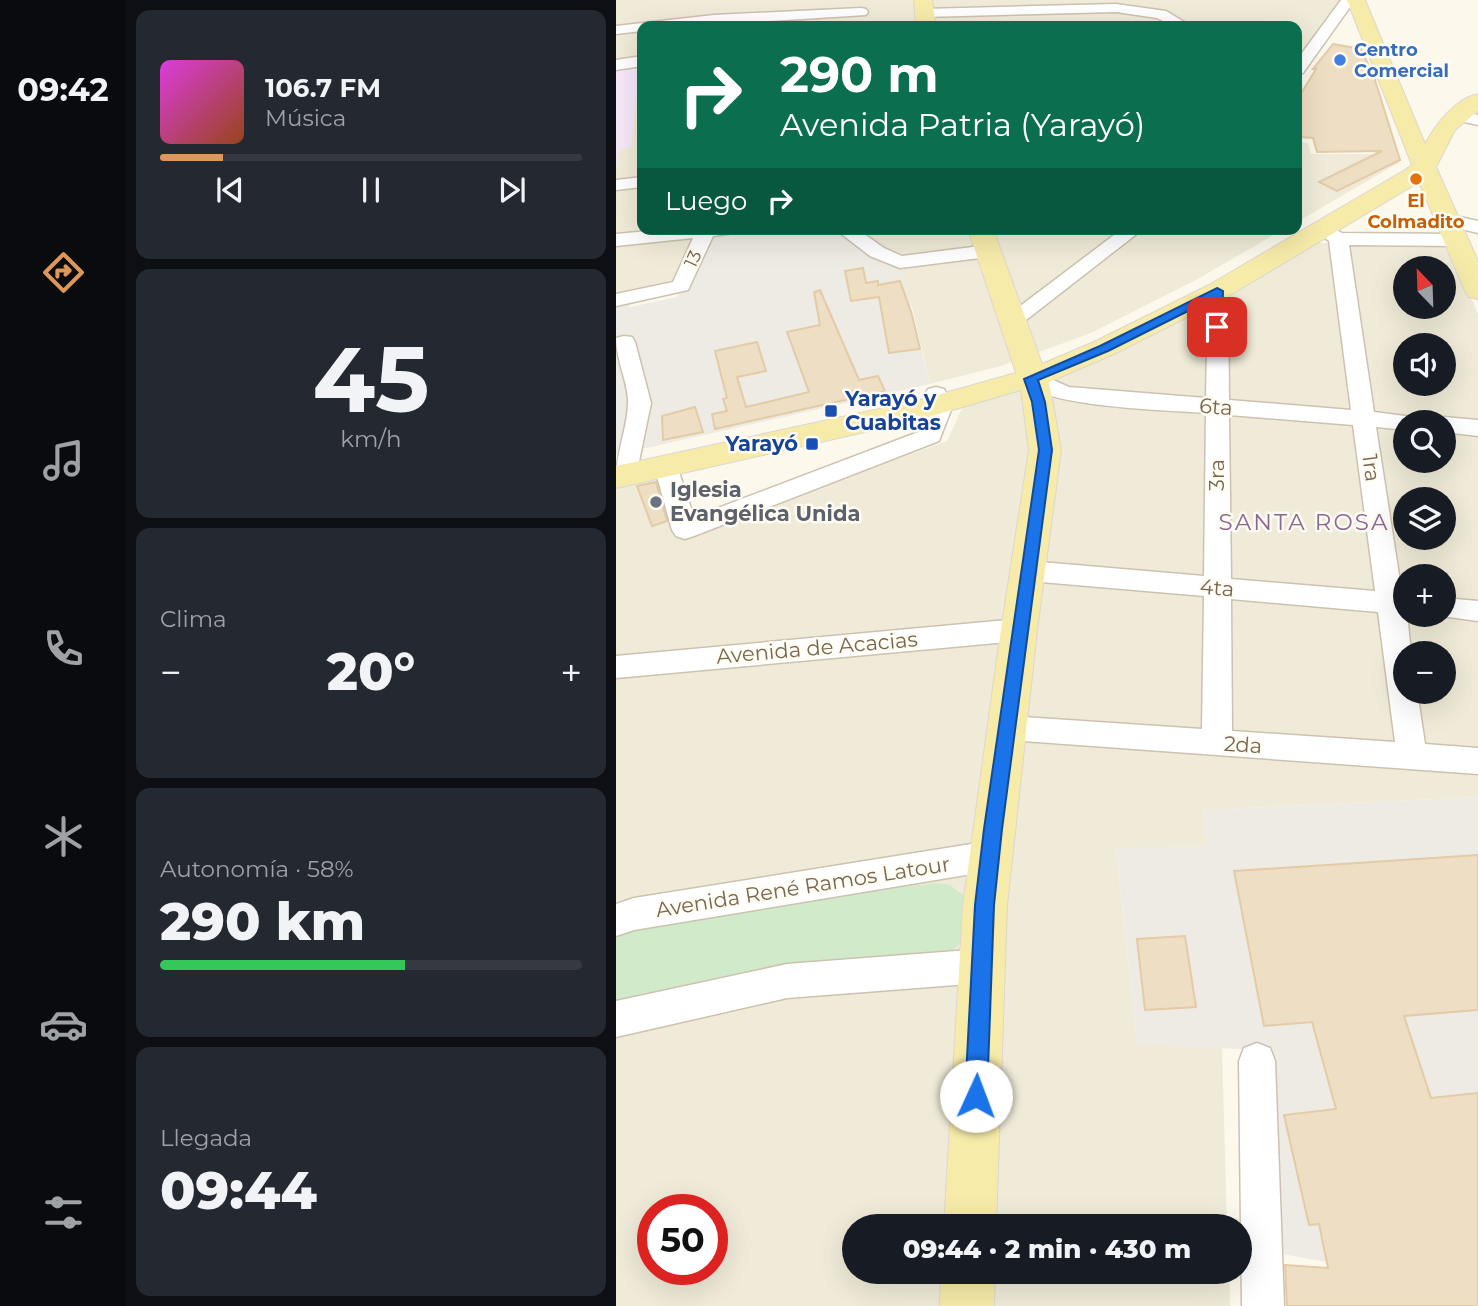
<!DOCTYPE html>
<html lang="es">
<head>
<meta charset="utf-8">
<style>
	body { margin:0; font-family:Montserrat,sans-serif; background:#242831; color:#f1f3f6; height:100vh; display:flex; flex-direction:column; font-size:26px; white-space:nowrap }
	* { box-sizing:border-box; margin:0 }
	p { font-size:23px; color:#9ea1a6 }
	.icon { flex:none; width:38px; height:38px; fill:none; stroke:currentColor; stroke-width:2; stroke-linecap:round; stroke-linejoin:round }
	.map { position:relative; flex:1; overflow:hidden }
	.panel { display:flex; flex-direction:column; gap:10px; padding:10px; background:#0d0f14; width:490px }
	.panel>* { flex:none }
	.top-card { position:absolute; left:21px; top:21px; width:665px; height:214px; border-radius:14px; box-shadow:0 7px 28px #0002; background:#0b6e4f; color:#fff; overflow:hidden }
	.needle { width:46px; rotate:337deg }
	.tools { position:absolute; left:777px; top:256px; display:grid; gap:14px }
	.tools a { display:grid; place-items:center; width:63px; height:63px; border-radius:50%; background:#171b24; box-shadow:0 7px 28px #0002; font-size:35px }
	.speed { position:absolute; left:21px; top:1194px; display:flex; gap:14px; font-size:35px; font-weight:700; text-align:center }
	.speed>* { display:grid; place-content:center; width:91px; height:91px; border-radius:50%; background:#171b24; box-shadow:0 7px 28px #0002; line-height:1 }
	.speed .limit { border:10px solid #d22; background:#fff; color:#111 }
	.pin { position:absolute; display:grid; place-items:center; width:60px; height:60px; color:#fff; margin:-30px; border-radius:14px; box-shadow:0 4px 10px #0006 }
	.me { position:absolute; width:77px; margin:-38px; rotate:2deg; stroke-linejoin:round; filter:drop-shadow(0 0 5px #0008) }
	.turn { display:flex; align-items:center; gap:24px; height:147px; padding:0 28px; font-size:32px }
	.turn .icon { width:91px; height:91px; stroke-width:2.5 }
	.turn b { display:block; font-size:49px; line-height:60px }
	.then { display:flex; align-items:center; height:66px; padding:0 28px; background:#0003; gap:14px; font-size:26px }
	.big { font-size:52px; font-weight:800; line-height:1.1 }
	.panel .card { flex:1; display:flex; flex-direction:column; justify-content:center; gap:10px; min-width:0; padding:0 24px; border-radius:14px; background:#242831 }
	.panel .dial { align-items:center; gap:0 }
	.dial b { font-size:91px; line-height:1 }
	.song { display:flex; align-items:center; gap:21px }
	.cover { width:84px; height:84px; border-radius:10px; background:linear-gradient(135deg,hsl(300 70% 55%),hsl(20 70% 35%)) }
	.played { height:7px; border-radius:4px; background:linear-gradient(90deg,#de9659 15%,#363941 15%) }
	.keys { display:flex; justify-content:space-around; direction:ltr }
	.heat { display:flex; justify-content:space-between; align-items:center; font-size:38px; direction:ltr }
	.charge { height:10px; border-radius:5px; background:linear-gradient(90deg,#34c759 58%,#363941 0) }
	.trip { position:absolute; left:226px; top:1214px; width:410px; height:70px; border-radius:35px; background:#171b24; box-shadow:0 7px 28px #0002; font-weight:800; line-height:70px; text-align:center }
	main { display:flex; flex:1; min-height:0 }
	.tabs { display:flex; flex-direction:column; width:126px; justify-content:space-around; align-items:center; background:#090b0e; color:#9ea1a6 }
	.tabs .icon { width:49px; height:49px }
	.tabs .on { color:#de9659 }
	.tabs b { font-size:32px; color:#f1f3f6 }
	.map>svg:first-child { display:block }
	.residential { fill:#f0ebd8; fill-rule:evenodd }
	.industrial { fill:#eeebe4 }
	.education { fill:#f6e8f9 }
	.green { fill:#d0eaca }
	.building { fill:#eedec3; stroke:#e2cba6; stroke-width:2 }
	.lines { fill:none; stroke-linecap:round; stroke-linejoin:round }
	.minor-casing { stroke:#ccc2af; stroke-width:3 }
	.major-casing { stroke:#dcd7d1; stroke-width:2 }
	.minor { fill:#fff; fill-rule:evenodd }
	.major { fill:#f6eba9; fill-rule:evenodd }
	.route { fill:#1a73e8; stroke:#114b97; stroke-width:2 }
	.shop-dot { fill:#3f7fe0; stroke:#fefcf3; stroke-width:2.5 }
	.food-dot { fill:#e8710a; stroke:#fefcf3; stroke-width:2.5 }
	.transit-dot { fill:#1a4fb4; stroke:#fefcf3; stroke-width:2.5 }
	.worship-dot { fill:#6b7280; stroke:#fefcf3; stroke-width:2.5 }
	.labels { text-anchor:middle; stroke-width:5; stroke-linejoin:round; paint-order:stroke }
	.far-shop-label { font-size:18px; font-weight:bold; fill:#366cbe; stroke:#fefcf3; text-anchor:start }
	.far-food-label { font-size:18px; font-weight:bold; fill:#c56008; stroke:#fefcf3 }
	.far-street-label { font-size:18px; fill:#77664f; stroke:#fefcf3 }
	.transit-label { font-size:21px; font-weight:bold; fill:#164399; stroke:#fefcf3; text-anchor:start }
	.street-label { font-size:21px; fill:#77664f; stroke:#fefcf3 }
	.worship-label { font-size:21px; font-weight:bold; fill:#5b616d; stroke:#fefcf3; text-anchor:start }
	.neighbourhood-label { font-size:23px; letter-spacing:2px; fill:#8d6792; stroke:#fefcf3 }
</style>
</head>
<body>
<main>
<nav class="tabs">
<b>09:42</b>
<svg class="icon on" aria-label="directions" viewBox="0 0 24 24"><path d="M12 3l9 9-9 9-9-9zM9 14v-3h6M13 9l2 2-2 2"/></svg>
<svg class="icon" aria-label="music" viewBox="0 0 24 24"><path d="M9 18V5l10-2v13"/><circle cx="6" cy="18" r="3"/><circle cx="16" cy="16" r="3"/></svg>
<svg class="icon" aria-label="phone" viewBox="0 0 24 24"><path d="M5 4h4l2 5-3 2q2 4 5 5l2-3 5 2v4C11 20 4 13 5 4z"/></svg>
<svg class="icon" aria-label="climate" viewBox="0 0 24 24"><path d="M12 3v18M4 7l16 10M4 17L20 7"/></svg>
<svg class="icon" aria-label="car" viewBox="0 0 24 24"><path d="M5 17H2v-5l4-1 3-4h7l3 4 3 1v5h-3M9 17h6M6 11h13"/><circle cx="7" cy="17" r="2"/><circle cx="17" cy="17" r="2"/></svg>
<svg class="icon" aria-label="filters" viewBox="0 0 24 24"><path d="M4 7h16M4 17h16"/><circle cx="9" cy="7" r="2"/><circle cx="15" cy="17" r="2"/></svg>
</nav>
<section class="panel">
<div class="card">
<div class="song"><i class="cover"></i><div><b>106.7 FM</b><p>Música</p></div></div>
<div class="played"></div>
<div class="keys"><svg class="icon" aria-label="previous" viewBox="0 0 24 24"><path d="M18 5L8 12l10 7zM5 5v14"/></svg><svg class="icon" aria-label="pause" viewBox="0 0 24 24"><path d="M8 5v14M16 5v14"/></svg><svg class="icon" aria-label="next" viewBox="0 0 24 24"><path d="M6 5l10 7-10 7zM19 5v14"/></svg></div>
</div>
<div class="card dial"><b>45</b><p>km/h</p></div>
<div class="card"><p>Clima</p>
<div class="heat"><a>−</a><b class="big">20°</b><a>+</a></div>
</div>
<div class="card"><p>Autonomía · 58%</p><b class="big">290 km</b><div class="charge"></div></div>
<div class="card"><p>Llegada</p><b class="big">09:44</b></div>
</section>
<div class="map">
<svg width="862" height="1306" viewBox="0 0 862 1306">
	<rect width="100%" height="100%" fill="#fcf9ec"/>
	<path class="residential" d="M0,0H723L681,58V26H26V229H151L98,235L73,280L0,296Z
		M681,142L692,143L695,154H767L784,162L681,222Z
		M209,229H668L580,280L475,333L385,366L314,384L296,307L221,230Z
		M691,243H831L862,314V797L587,810L591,846L500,848L521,1043L606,1047L611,1227H238V1272H613L614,1306H0V483L42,474L63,538L331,441L347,406ZM789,268H828V306H789ZM789,345H828V383H789ZM789,422H828V460H789ZM789,499H828V537H789ZM789,576H828V614H789ZM789,653H828V691H789ZM37,1209H96V1269H37Z"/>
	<path class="industrial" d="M151,229L221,230L287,275L314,384L0,455V305L12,303L14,307L61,297L98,235Z
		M862,797V1306L721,1264L655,1252L639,1050L521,1044L500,847L590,846L587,810Z"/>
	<path class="education" d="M24,64L15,147L4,148L0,166V67Z"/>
	<path class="green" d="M322,883L334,885L352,899L345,943L335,951L163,970L0,1004V932L162,900Z"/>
	<path class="building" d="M717,44L745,49L758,77L784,160L721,191L703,182L766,151L701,152L697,138L681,137V100L700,69H697Z
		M247,268L250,283L262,281V285L284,281L296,315L304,349L273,353L263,297L235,301L229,271Z
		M204,290L243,380L262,376L269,391L99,429L96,414L111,411L107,399L111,398L99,351L141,342L150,371L121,377L130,407L193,392L171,332L204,325L198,292Z
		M79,407L87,432L47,440L46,416Z
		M40,482L51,521L36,526L21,486Z
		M862,855V1010L788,1016L815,1098L862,1093V1306H671L669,1265L712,1268L703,1224L693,1225L668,1115L720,1109L696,1022L648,1026L618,871Z
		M569,936L580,1007L529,1010L521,939Z"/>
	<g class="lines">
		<defs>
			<path id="minor" d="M725,0H739L687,73L681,75V60Z
				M500,4L550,11L575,26H557L541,18L500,12L308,17L301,13L308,9Z
				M245,8L250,9L252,12L250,15L73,26H26V31L0,34V26L98,15Z
				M26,56V66L0,70V60Z
				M841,110L862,115V125L835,119L833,115L835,111Z
				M26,177V187L0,190V180Z
				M831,214L862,221V233L824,224L822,220L824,216Z
				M707,223L726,233L840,234L850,240L840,246L733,245L758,412L797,417L800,422H789V430L760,427L786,594H789L795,653H789V691H801L809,744L862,748V774L392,740L382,737L377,728L382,719L392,716L586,729L588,596L413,581L404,578L400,571L404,564L413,561L588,576L590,413C554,410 423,408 404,379L407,374H423L453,387L590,398L592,291L595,287H609L612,291L613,400L735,410L713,241L697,229ZM613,415L737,425L759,591L615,579ZM615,599L762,612L779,742L616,731Z
				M53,229L115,230L112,234L97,236L72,290L0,306V294L57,282L77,238L0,246V234Z
				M219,229H241L268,248L286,256L372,245L382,251L372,257L284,268L254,256Z
				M506,229H527L405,324H391L388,320L391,316Z
				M8,336L16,337L19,342L35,403L20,476L17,482L8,484L0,482C0,452 11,430 12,404C13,384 0,361 0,338Z
				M320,387L328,389L337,405L323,441L78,536L69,539L60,536L56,530L38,466L41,460L50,458L59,460L78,517L305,431L315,405L309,394L312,389Z
				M828,417L862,420V436L828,432V422H818Z
				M828,598L862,601V621L818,615L828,614Z
				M403,619L413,622L417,630L413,638L403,641L0,678V656Z
				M374,841L385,846L390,856L385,866L374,871L18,930L0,936V904L18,898Z
				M366,949L378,954L383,966L378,978L366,983L171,998L0,1037V1001L171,964Z
				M641,1043L654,1048L659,1061L668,1306H626L623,1061L628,1048Z"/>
			<path id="major" d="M298,0H316L320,26H300Z
				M731,0H749L809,144C820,124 839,99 862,94V111L839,130L820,167L862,261V299L853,297L849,291L803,182L611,297L498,354L433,382L445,450L421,630L391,905L380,1227H328L347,905L385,630L413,450L405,390L302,420L0,488V466L300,401L400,373L352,229H377L426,364L478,342L593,285L789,170L796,165Z
				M325,1272H379L378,1306H324Z"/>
		</defs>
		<use href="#minor" class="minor-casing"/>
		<use href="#major" class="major-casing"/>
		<use href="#minor" class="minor"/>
		<use href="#major" class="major"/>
	</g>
	<path class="route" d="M601,288L607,291L606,330L595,327L596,299L492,351L422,380L429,402L436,450L386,829L378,905L371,1096L367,1104L360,1107L352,1104L349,1096L359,905L368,829L423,450L416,402L408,379L484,346Z"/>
	<circle class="shop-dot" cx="724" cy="60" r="7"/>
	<circle class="food-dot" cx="800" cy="179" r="7"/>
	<g class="transit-dot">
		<rect x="208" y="404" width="14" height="14" rx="3.5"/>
		<rect x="189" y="437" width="14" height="14" rx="3.5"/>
	</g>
	<circle class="worship-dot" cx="40" cy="502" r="7"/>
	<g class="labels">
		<g class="far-shop-label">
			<text x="738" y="56">Centro<tspan x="738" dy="21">Comercial</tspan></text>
		</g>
		<g class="far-food-label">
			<text x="800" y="207">El<tspan x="800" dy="21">Colmadito</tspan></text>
		</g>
		<g class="far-street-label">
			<text transform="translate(77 259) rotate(-65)" y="6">13</text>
		</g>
		<g class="transit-label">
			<text x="229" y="406">Yarayó y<tspan x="229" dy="24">Cuabitas</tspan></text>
			<text x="182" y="451" text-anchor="end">Yarayó</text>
		</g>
		<g class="street-label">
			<text transform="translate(600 407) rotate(5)" y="7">6ta</text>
			<text transform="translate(755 468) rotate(82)" y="7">1ra</text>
			<text transform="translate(601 475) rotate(-90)" y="7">3ra</text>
			<text transform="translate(601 588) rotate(5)" y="7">4ta</text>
			<text transform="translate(201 648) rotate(-5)" y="7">Avenida de Acacias</text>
			<text transform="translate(627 745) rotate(4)" y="7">2da</text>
			<text transform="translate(187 887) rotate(-9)" y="7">Avenida René Ramos Latour</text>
		</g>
		<g class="worship-label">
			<text x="54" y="497">Iglesia<tspan x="54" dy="24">Evangélica Unida</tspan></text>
		</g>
		<g class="neighbourhood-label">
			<text x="688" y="530">SANTA ROSA</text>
		</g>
	</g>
</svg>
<div class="tools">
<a><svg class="needle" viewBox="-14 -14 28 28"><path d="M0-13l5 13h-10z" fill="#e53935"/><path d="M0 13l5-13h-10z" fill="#9ea1a6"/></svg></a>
<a><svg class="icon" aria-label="sound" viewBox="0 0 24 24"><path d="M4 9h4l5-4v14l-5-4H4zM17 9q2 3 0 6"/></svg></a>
<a><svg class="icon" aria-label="search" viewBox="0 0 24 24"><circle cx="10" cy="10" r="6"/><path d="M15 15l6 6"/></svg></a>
<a><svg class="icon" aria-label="layers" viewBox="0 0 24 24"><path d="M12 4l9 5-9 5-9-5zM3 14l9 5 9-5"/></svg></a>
<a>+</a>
<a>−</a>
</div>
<div class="speed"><div class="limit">50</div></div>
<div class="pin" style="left:601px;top:327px;background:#d93025"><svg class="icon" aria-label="arrive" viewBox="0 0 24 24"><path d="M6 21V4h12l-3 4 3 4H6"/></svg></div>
<svg class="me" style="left:360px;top:1096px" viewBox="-20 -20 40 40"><circle r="19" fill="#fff"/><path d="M0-13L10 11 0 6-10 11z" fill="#1a73e8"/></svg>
<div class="trip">09:44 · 2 min · 430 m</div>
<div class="top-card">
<div class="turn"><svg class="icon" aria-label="right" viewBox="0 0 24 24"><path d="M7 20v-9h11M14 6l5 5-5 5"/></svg><div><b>290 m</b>Avenida Patria (Yarayó)</div></div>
<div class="then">Luego<svg class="icon" aria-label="right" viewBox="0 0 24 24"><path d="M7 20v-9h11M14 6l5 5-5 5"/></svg></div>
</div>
</div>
</main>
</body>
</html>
